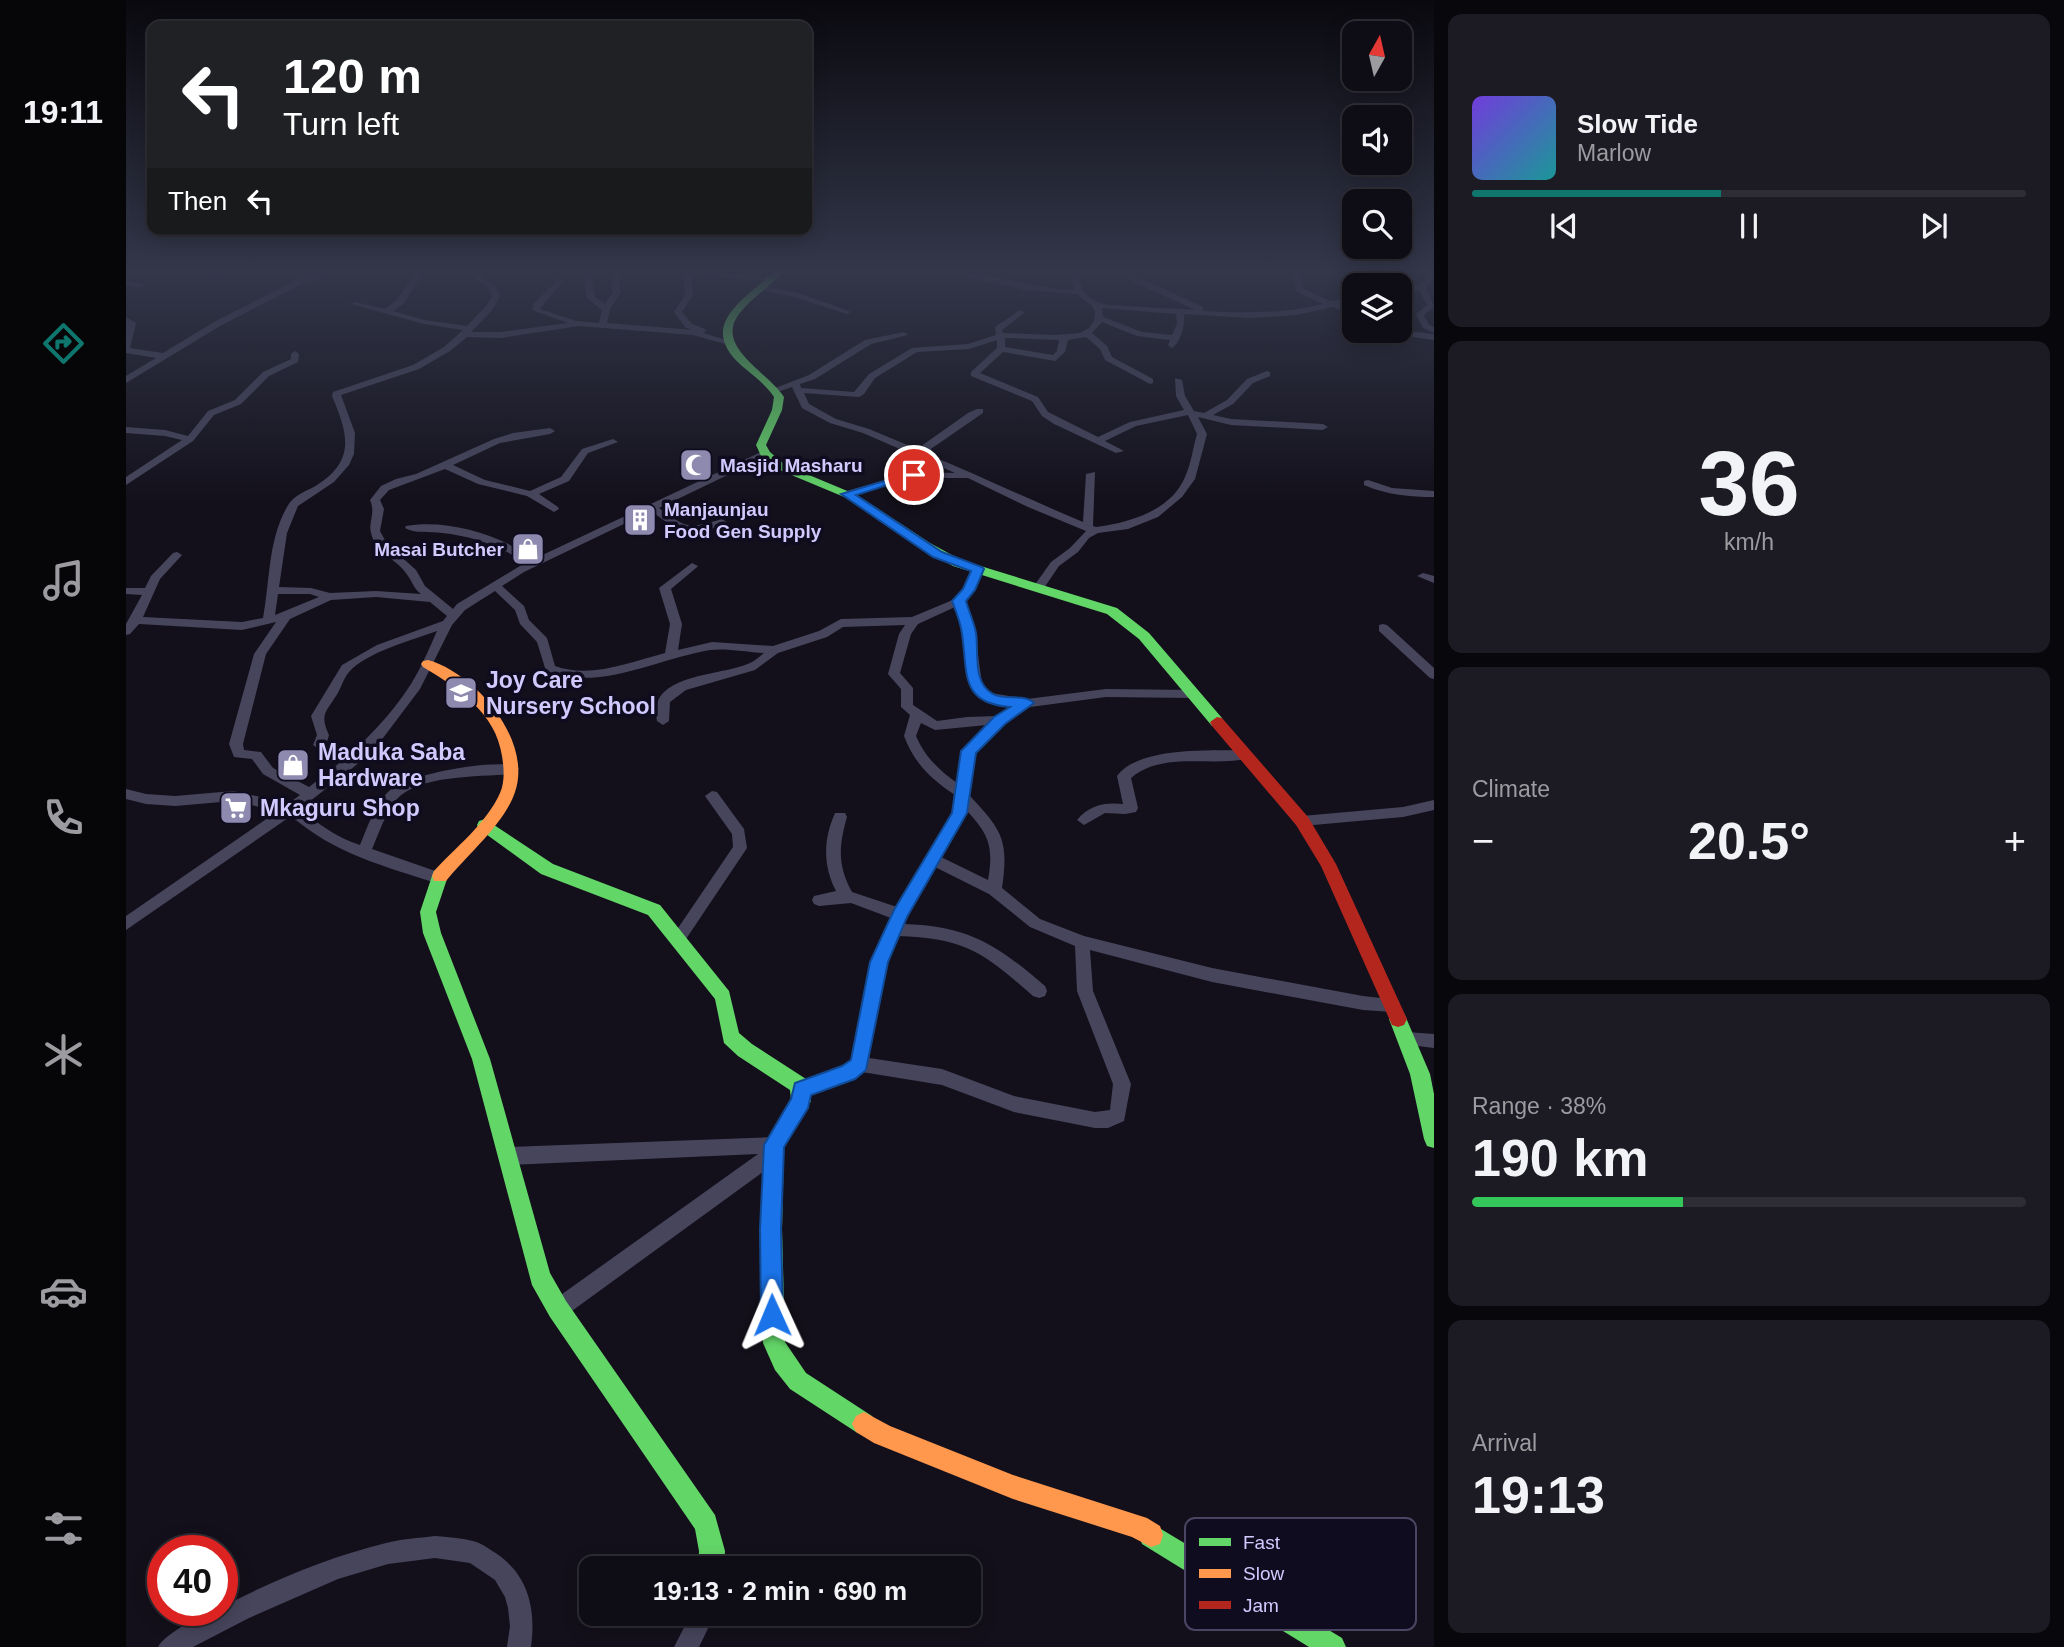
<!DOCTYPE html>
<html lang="en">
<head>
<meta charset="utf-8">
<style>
	body { margin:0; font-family:Helvetica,sans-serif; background:#1c1a22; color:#f1f3f6; height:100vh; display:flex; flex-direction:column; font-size:26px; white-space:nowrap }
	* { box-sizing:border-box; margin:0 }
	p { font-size:23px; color:#9b9ba0 }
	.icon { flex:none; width:38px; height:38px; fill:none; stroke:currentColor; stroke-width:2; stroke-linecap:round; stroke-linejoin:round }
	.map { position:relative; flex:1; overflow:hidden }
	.sheet { display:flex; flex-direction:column; gap:14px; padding:14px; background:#08070b; width:630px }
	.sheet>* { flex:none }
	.banner { position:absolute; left:21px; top:21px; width:665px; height:214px; border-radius:14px; box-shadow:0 4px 18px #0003,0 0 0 2px #2e2c34; background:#202124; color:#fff; overflow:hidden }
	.needle { width:46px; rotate:8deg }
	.controls { position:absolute; left:1216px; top:21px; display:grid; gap:14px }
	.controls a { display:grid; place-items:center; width:70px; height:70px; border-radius:14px; background:#0e0c14; box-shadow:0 4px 18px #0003,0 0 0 2px #2e2c34; font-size:35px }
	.speed { position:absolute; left:21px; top:1535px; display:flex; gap:14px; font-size:35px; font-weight:700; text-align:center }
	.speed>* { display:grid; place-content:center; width:91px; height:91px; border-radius:50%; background:#0e0c14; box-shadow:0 4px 18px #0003,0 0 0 2px #2e2c34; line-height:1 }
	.speed .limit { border:10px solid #d22; background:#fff; color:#111 }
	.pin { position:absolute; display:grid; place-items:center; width:60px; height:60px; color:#fff; margin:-30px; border:4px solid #fff; border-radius:50%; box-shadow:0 2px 7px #0007 }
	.me { position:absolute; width:77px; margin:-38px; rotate:359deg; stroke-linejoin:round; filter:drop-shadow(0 0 5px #0008) }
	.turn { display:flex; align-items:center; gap:24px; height:147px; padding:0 21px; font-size:32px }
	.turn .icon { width:91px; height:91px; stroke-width:2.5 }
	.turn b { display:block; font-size:49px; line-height:60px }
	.then { display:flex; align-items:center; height:66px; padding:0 21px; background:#0003; gap:14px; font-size:26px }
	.big { font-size:52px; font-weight:600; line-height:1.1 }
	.sheet .widget { flex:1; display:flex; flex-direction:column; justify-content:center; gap:10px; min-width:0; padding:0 24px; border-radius:14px; background:#1c1a22 }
	.sheet .dial { align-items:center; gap:0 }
	.dial b { font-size:91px; line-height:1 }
	.song { display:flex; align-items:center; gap:21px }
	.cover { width:84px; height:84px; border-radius:10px; background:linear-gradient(135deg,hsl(260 70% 55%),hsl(180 70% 35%)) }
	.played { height:7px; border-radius:4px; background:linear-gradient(90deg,#0f766e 45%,#2e2c34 45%) }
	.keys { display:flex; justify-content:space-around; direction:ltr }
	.heat { display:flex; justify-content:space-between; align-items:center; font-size:38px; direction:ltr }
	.charge { height:10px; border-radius:5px; background:linear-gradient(90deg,#34c759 38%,#2e2c34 0) }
	.trip { position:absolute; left:453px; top:1556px; width:402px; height:70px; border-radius:14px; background:#0e0c14; box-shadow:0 4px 18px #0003,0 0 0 2px #2e2c34; font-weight:600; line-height:70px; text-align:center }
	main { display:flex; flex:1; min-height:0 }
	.tab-bar { display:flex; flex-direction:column; width:126px; justify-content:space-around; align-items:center; background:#060508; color:#9b9ba0 }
	.tab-bar .icon { width:49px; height:49px }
	.tab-bar .active { color:#0f766e }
	.tab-bar b { font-size:32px; color:#f1f3f6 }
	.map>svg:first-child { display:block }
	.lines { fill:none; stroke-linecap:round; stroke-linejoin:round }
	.street { fill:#46455c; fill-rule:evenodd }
	.fast { fill:#63d668; fill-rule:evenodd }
	.slow { fill:#ff974d; fill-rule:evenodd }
	.jam { fill:#b3261e; fill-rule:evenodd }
	.route { fill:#1a73e8; stroke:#114b97; stroke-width:2 }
	.labels { text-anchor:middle; stroke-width:7; stroke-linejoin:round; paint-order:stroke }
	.far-poi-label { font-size:19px; font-weight:bold; fill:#d1caff; stroke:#100c1f; text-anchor:start }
	.poi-label { font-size:23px; font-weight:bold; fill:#d1caff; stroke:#100c1f; text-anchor:start }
	.key { fill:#100c1f; stroke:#4a4562; stroke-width:2 }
	.key-label { font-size:19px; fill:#d1caff }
</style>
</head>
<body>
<main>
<nav class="tab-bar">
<b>19:11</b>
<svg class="icon active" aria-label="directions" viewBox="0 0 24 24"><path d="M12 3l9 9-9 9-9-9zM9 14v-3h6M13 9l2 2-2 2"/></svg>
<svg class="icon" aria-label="music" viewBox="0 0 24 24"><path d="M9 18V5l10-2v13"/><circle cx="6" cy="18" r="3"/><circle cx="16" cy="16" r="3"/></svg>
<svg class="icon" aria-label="phone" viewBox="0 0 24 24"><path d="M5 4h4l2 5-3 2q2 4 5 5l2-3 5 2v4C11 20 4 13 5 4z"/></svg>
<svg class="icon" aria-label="climate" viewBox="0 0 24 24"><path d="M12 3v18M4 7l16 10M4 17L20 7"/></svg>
<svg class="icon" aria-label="car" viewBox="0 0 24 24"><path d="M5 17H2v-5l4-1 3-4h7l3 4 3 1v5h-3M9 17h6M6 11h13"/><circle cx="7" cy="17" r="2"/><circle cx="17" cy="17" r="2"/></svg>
<svg class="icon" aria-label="filters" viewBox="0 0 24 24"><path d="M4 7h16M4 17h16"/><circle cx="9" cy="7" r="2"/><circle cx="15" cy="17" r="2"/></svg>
</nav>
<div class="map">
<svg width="1308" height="1647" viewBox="0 0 1308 1647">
	<rect width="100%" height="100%" fill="#13101b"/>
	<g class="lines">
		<path class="street" d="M0,272H24L0,276Z
			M59,272H187L191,274L201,272H281L277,274L201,276L180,282L94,326L0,383V376L30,358L0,353V317L10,323L4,348L37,353L88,322L174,278L183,276L132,274L87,277Z
			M290,272H298L277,304L267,311L298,320L341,326L361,305L366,296L363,289L342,272H350L369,286L374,296L367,309L345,332H374L442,323L406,310L408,303L433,279L437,281L414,309L450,321L473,323L476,310L461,298L457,272H465L469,297L479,304L487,292L485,286L488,272H496L493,286L495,292L484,309L481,323L567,330L560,328L548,312L559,295L557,274L554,272L647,277L651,279L647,281L565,275L567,295L556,312L566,324L579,329L580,331L577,333L603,341V345L567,335L453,326L374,338L341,337L324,351L293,369L215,395L229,433L228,454L223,465L208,482L172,506L161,533L153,587L185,588L204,593L250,591L295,594C288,589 287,583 282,576C272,559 250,554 245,533C242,521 250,514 244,500L255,486L270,479L290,474L368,439L387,433L424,428L429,431L424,434L374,443L327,465L359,480L404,491L435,477L456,449L487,439L492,442L462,453L443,481L413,494L432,507L433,509L428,512L401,496L352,484L319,469L263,490L254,500L258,509L254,531L261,544L290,570L299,586L327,609L331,604L399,563C375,546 346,536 316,533C305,531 288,534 279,528L280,526C322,519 374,535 408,559L635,452H641V456L533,508C562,529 562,529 596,519L601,522L600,524C565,537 554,533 525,511L398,572L376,586L398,606L403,620L421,638L429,666C464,679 505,662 539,653L544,624L533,588L566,563L572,566L570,568L545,589L556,624L552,650L586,642L647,646L693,631L715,619L786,617L829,599L838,589L848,567H856L858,569L849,590L839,601L849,633L856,684L865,693L901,699L980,689L1068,690L1074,694L1068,698L980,697L904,707L879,723L849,753L843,791L844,796C876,830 883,840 876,888L914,919L958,936L1086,968L1237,996L1272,1000L1274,1005L1272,1010L1266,1012L1237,1010L1086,982L964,950L967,991L1005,1084L998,1121L982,1128H969L888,1112L816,1085L736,1072L728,1078L676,1097L670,1095L667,1089L670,1083L717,1067L726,1060L745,962L765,918L725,903L693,906L688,904L686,900L688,896L710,891C697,866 697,840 709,813H719L721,817C713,845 711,865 726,892L771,907L826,813L829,795C805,779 788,763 778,736L784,715L775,707V689L762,674L773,634L779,625L717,627L701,637L652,653L629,670L560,690L544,702L543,721L537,725L531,721C530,716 529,710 531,704C539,675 596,674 619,665C626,663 632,658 638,653C621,652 600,648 584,650C530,659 474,692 420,671L411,642L394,624L389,610L369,591L339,610L326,625L294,689L254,742L229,766L174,809C193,824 211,838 234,845C241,828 248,807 261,793C278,774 367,759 391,766L393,769L386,774C354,777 293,774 270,800C259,814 253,833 246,849L318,874L320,878L318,882L313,884C258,866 209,854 165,816L0,930V916L152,811L107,801L49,806L20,804L0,799V789L20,794L49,796L107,791L163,803L174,795L137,774L126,759L108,757L103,744L128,654L150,622L116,630L13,624L4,634L0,635V624L16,595L0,594V588H19L25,576L47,553L51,552L56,555L34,579L17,617L116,622L137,618C144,581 142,540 161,507C168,494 180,492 191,485C231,460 221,432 206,396L207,392L287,365L318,347L337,330L298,324L225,304L229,302L259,309L271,300ZM152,594H184L193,597L149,615ZM250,597L304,602L321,616L317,621L251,645L216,665L185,716L191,735L187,745L194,750L199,748L203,735C194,715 199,713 210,696C215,689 217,679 223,672C241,652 286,640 311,631C303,649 295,668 285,684C258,726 222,758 183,787L147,768L135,752L118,750L117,744L140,654L164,619L205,600ZM829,607C833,618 837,628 839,640C844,680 838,700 887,706L871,716L841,717L811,721L787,705V688L774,673L785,634L792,624ZM795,723L809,730L861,725L836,751L831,783C813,770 799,757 790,736ZM840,810C863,834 868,847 862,880L815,857ZM809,867L863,894L904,927L949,946L951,991L987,1084L984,1110L969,1112L888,1096L816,1069L743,1058L761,962L772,936C840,938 858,953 907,996L913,998L919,996L921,991L919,986C871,945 843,926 778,924Z
			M816,272C860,270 904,289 948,290L944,272H952C954,291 962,301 982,305L1070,310L1009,283L996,272C1005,272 1063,301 1077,307V311C1118,313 1157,314 1197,304L1171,292L1166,272H1174L1178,289L1204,301L1228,297V301L1215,304L1228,311V316L1207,307L1170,315L1124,318L1058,314C1059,325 1055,342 1046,348L1042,345L1044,340L1011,336L976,322L966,333L981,346L986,357L1027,379V383L1024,384L979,360L974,349L960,337L942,340L939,352L929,361L877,352L854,373L912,397L922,412L972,437L1004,422L1058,410L1050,396L1049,378L1056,380L1059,396L1068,411L1078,413L1101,400L1121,379L1141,371L1144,372V376L1127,383L1107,404L1087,415L1105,419L1197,424L1202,427L1197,430L1105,425L1072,417L1081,434L1069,479L1056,497L1032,517L1002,529L972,533L963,538L952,552L933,566L918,588H910L908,586L925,562L944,548L960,531L902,507L842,478H788L725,496H717V492L788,472L829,473L737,433L704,423L676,408L666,387L651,392L647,389L683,375L739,340L778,332L782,335L745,344L689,379L674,384L675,388L728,392L743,374L786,348L842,344L870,335L869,327L894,310L898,312L897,314L876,330L877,333L930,335L954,333L963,328L968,321L969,311L966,306L951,294L901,290ZM976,308L1050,314L1051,324L1046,335L1016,332L977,317ZM879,338H886L933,340L931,351L927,355L879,347ZM871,340V348L845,372V376L906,401L916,416L928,424L990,453L998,451L979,441L1010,426L1062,415L1071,434C1067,448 1065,464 1059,477C1045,511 1002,523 970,527L967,526L969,472L960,474L957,522C904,500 852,475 799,453L857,413V409H851L842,413L791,449L743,429L710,419L683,404L678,393L733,397L738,394L749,378L791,352L843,349Z
			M1305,273H1308V279L1300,287L1308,307L1298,315L1303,325L1308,327V333L1297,328L1290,314L1301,305L1293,290L1274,294V290L1293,285Z
			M0,281L17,284L18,286L14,288L0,285Z
			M637,286L673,293L725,312L721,314L668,297L634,290L633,288Z
			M1274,330L1308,334V340L1259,333L1255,331Z
			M169,351L173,354L172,362L143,376L115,404L88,415L67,441L0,485V477L56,440L39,436L0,433V427L39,430L62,436L82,411L109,400L137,372L165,359V354Z
			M1242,480L1266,488L1308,491V497C1284,497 1261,495 1238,485V481Z
			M1297,573L1308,576V583L1291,576Z
			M1257,624L1261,625L1308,668V679L1304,678L1253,631V625Z
			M1119,750L1124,752L1126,755L1124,758C1086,768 1038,750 1005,778L1012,808L1010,812L999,814L979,813L958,825L951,820C963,805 979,802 997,804L991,776C1013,746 1085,751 1119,750Z
			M586,791L591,792L618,829L621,848L558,942L553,944L548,942L545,938L548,934L607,847L606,834L579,796Z
			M1308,800V810L1277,817L1176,826L1169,821L1176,816L1277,807Z
			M1281,1032L1308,1034V1048L1275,1044L1273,1039L1275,1034Z
			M648,1137L654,1139L657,1145L652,1161L439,1316L432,1319L425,1316L422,1309L425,1302L632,1154L383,1165L377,1162L374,1156L377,1150L383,1147Z
			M309,1536C321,1537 335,1538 347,1541C356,1543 363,1549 371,1554C403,1576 410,1610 405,1647H381L384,1626L382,1608L379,1597L369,1580L344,1563L309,1558L262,1564L212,1579L123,1618L67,1647H32C38,1634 82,1610 96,1610V1607C148,1580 203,1557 260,1543C275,1539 293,1538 309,1536Z
			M565,1614H589L573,1647H548Z"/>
		<path class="fast" d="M648,272H657C644,287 625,298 613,314C588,347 642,372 658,397L656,410L640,445L644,452L659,465L731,495L804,543L835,560L991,608L1023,633L1096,718L1098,722L1096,726H1086L1013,639L981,614L827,566L796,549L723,499L651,469L635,456L630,445L646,410L648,397C639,384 628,376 616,366C570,325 618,300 648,272Z
			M359,819L427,864L534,905L603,991L613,1033L626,1044L680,1079L685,1101L658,1147L656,1229L659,1342L680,1373L746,1416L750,1424L746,1432L738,1436L730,1432L664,1389L649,1370L637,1343L634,1229L638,1145L665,1099L664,1090L612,1056L598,1043L589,999L522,915L415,874L353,829L351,825L353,821Z
			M314,870L320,871L322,876L310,912L315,933L364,1059L424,1273L440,1301L589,1515L599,1551L598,1568H572L573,1551L569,1529L424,1317L406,1285L346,1059L297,933L294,912L306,876L308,871Z
			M1272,1011L1278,1013L1304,1074L1308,1094V1148L1301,1146L1298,1139L1284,1074L1263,1019L1266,1013Z
			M1025,1523L1216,1638L1220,1647H1183L1016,1544L1013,1535L1016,1526Z"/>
		<path class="slow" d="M302,660C349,673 407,740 389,792C379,823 341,855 320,881H308L306,876L308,871C329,848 361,823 374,793C379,782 378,768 376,756C370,713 332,688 297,667L295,664L297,661Z
			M738,1412L764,1426L887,1475L1021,1518L1034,1526L1037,1535L1034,1544L1025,1547L1006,1537L887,1499L748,1443L730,1432L726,1424L730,1416Z"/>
		<path class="jam" d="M1091,717L1096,718L1182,817L1210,864L1281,1019L1278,1025L1272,1027L1266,1025L1195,866L1170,825L1086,726L1084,722Z"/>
	</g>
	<linearGradient id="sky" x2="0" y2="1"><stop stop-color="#0a090f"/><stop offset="0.54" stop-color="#33374a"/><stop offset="1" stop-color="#33374a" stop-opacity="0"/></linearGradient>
	<rect width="1308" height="502" fill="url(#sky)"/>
	<path class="route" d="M784,473L793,475L730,495L816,552L856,567L858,569L849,590L840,601C843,612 848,622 850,633C853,652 846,683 867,694C879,701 899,693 908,703L879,724L850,753L841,813L781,917L762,962L740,1070L729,1079L685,1095L682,1108L658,1147L655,1229L657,1315L654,1323L646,1327L638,1323L635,1315L634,1229L638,1145L665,1099L669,1083L716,1066L725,1060L744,962L768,910L826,813L835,751L868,717L884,707C833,703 842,672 836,634C835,623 830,611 826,601L837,589L845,571L807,557L715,494Z"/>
	<defs>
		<symbol id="mosque-square" viewBox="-11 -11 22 22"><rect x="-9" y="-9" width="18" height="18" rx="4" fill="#8e89af" stroke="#100c1f"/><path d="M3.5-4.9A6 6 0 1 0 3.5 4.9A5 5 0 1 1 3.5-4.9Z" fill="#fff"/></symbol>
		<symbol id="building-square" viewBox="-11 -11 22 22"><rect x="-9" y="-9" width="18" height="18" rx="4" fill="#8e89af" stroke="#100c1f"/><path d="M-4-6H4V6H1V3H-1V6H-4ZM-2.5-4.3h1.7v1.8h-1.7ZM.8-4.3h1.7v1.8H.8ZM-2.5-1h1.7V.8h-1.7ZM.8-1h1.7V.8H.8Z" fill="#fff"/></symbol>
		<symbol id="shop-square" viewBox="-11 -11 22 22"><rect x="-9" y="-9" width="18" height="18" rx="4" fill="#8e89af" stroke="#100c1f"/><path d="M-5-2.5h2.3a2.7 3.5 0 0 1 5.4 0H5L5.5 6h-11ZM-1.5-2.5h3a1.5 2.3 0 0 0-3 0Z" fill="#fff"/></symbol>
		<symbol id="school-square" viewBox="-11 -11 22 22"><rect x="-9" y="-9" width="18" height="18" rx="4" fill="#8e89af" stroke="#100c1f"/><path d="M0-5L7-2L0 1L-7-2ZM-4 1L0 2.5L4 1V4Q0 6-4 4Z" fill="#fff"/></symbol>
		<symbol id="supermarket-square" viewBox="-11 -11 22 22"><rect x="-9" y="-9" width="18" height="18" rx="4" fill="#8e89af" stroke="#100c1f"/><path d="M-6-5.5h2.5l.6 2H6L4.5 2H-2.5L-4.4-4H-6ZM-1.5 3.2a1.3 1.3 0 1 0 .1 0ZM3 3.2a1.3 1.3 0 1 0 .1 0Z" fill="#fff"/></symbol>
	</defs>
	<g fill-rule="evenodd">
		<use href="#mosque-square" x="551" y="446" width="38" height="38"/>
		<use href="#building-square" x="495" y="501" width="38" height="38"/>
		<use href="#shop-square" x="383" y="530" width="38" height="38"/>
		<use href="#school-square" x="316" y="674" width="38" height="38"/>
		<use href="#shop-square" x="148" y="746" width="38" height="38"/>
		<use href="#supermarket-square" x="91" y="789" width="38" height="38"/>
	</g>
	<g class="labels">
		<g class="far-poi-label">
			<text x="594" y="472">Masjid Masharu</text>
			<text x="538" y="516">Manjaunjau<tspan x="538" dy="22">Food Gen Supply</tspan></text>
			<text x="378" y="556" text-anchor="end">Masai Butcher</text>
		</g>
		<g class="poi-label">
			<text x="360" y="688">Joy Care<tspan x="360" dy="26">Nursery School</tspan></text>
			<text x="192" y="760">Maduka Saba<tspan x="192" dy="26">Hardware</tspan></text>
			<text x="134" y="816">Mkaguru Shop</text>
		</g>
	</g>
	<rect x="1059" y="1518" width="231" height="112" rx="10" class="key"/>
	<rect x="1073" y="1538" width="32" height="8" fill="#63d668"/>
	<rect x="1073" y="1569" width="32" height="9" fill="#ff974d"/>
	<rect x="1073" y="1601" width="32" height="8" fill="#b3261e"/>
	<g class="key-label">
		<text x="1117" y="1549">Fast</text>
		<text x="1117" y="1580">Slow</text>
		<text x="1117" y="1612">Jam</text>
	</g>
</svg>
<div class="controls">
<a><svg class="needle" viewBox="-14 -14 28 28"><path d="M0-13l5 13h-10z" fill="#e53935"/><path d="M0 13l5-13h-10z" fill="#9b9ba0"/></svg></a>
<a><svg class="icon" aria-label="sound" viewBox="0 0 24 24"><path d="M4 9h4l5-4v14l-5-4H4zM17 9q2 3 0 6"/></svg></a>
<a><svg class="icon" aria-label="search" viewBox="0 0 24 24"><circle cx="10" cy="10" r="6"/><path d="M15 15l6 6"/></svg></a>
<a><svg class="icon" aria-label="layers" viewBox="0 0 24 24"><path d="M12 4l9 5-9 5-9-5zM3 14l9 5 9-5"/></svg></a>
</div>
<div class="speed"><div class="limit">40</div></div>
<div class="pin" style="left:788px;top:475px;background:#d93025"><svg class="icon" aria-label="arrive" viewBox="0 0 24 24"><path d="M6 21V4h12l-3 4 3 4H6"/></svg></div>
<svg class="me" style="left:646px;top:1315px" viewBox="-20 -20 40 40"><path d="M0-17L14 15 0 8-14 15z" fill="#1a73e8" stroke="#fff" stroke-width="4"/></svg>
<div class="trip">19:13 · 2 min · 690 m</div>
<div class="banner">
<div class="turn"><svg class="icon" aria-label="left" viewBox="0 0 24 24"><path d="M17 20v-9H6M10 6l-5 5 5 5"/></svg><div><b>120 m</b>Turn left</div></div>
<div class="then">Then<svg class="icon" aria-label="left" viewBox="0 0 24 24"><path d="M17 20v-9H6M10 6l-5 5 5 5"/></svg></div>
</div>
</div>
<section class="sheet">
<div class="widget">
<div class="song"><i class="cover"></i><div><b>Slow Tide</b><p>Marlow</p></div></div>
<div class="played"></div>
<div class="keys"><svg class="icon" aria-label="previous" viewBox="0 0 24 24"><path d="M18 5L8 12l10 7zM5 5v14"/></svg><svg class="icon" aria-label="pause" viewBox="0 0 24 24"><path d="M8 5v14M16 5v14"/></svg><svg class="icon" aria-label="next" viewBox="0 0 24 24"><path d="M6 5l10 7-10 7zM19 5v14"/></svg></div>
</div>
<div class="widget dial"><b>36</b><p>km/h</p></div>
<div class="widget"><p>Climate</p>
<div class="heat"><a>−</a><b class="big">20.5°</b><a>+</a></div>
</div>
<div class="widget"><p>Range · 38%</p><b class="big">190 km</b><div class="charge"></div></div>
<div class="widget"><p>Arrival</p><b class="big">19:13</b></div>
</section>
</main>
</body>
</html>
